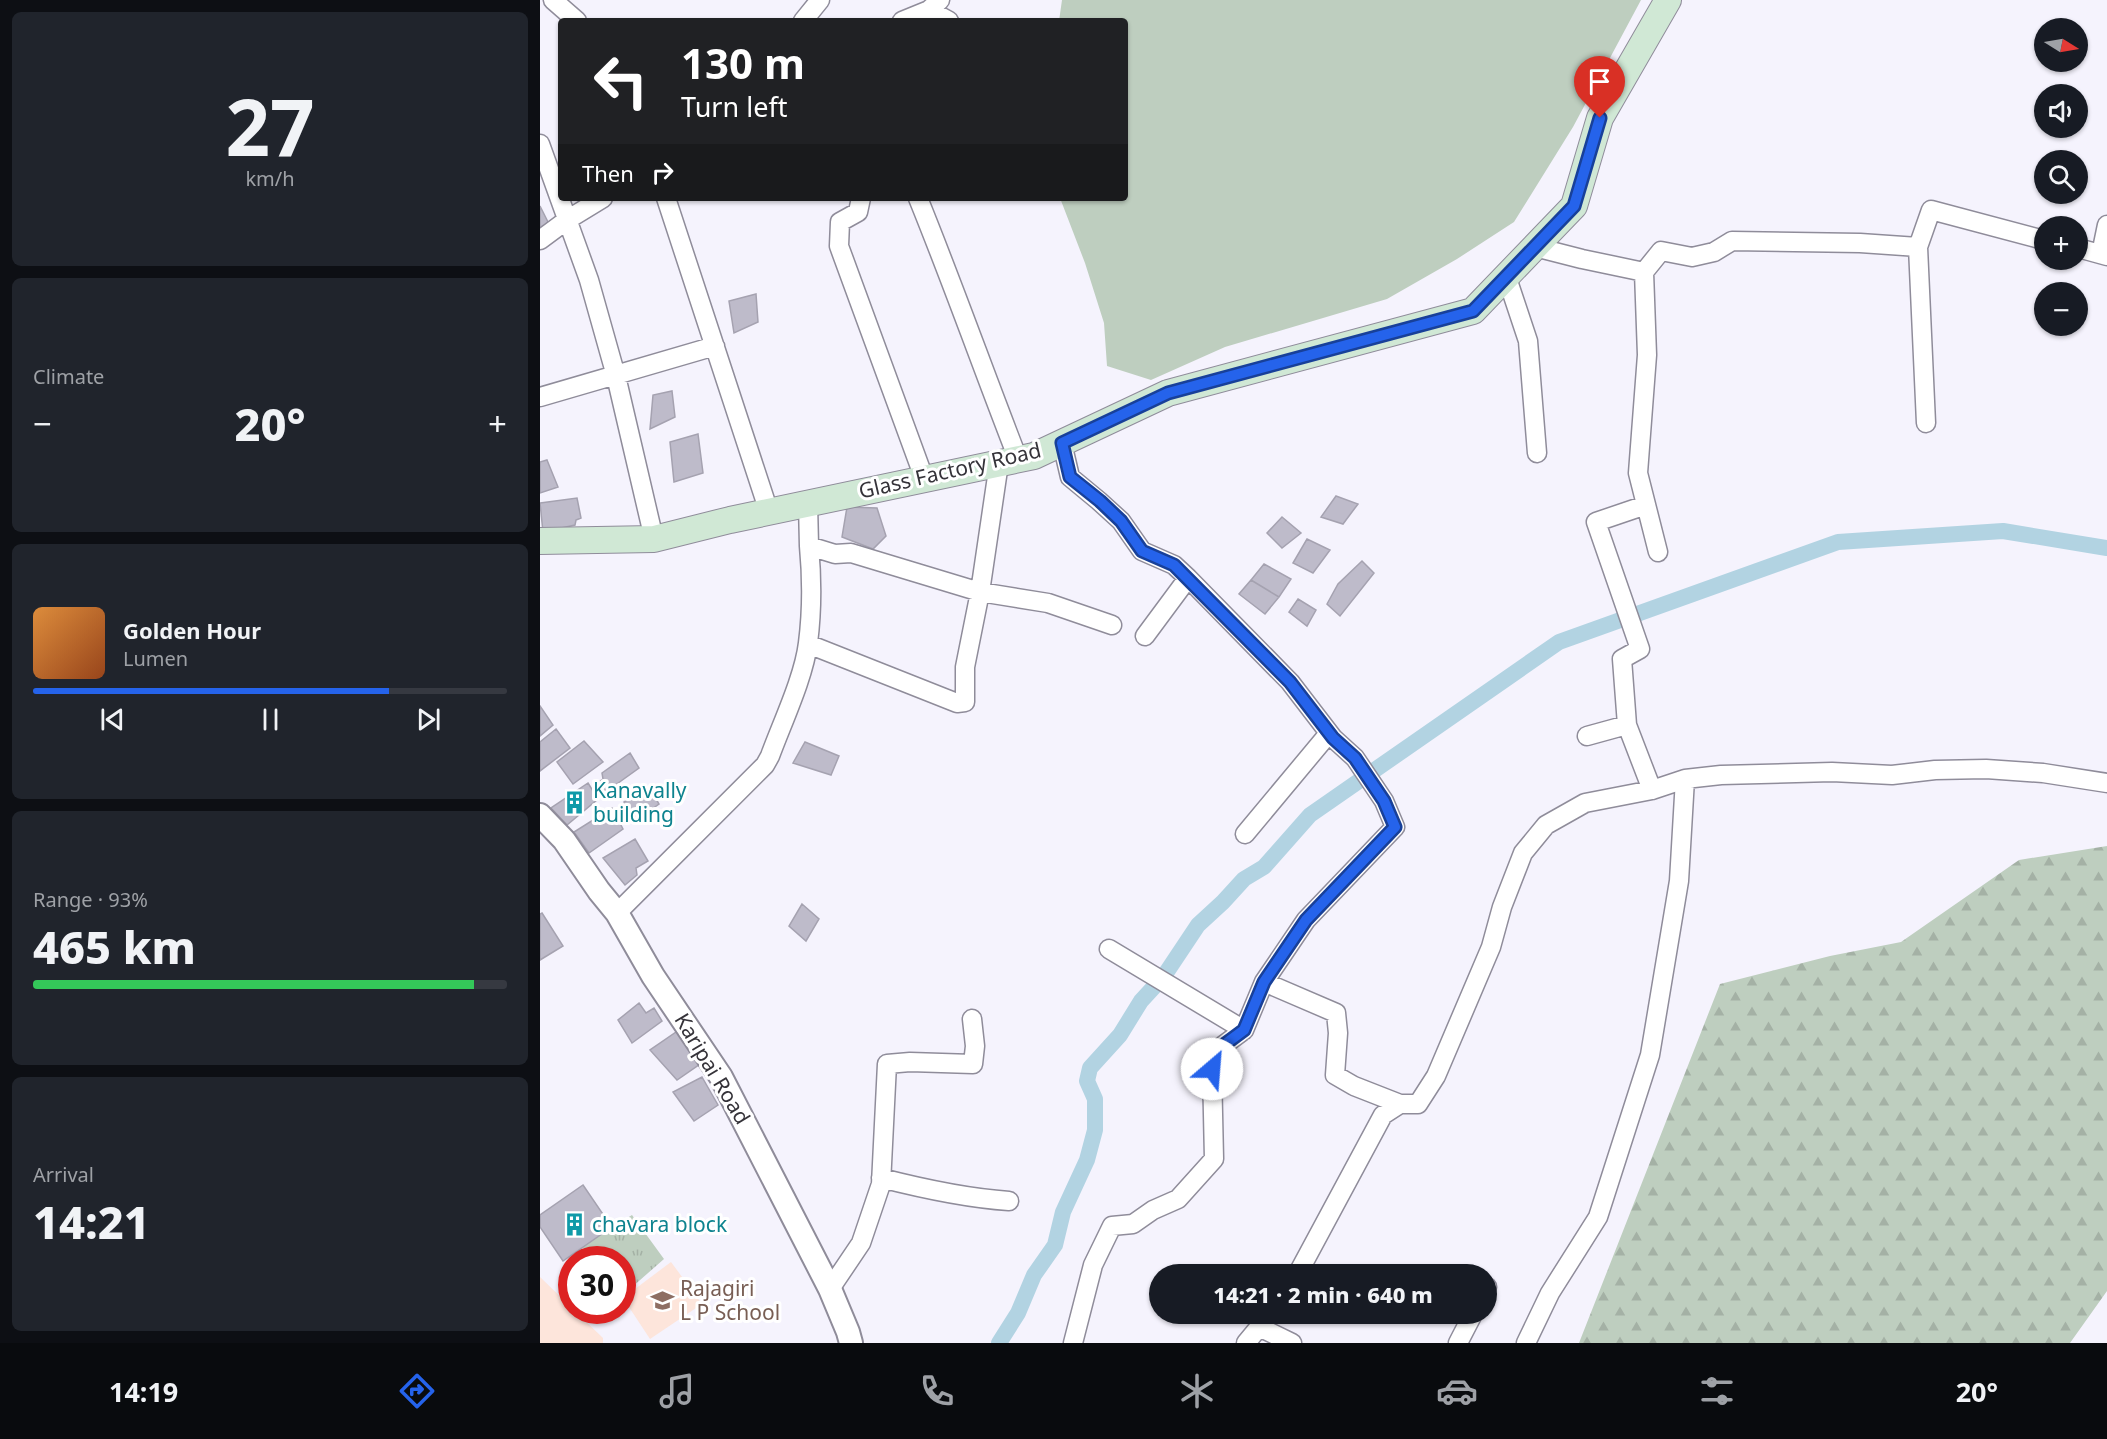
<!DOCTYPE html>
<html lang="en">
<head>
<meta charset="utf-8">
<style>
	body { margin:0; font-family:"Noto Sans",sans-serif; background:#20242c; color:#f1f3f6; height:100vh; display:flex; flex-direction:column; font-size:22px; white-space:nowrap }
	* { box-sizing:border-box; margin:0 }
	p { font-size:20px; color:#9ea1a6 }
	.icon { flex:none; width:33px; height:33px; fill:none; stroke:currentColor; stroke-width:2; stroke-linecap:round; stroke-linejoin:round }
	.map { position:relative; flex:1; overflow:hidden }
	.drawer { display:flex; flex-direction:column; gap:12px; padding:12px; background:#0d0f14; width:540px }
	.drawer>* { flex:none }
	.guide { position:absolute; left:18px; top:18px; width:570px; height:183px; border-radius:6px; box-shadow:0 2px 4px #0004; background:#202124; color:#fff; overflow:hidden }
	.needle { width:39px; rotate:101deg }
	.buttons { position:absolute; left:1494px; top:18px; display:grid; gap:12px }
	.buttons a { display:grid; place-items:center; width:54px; height:54px; border-radius:50%; background:#171b24; box-shadow:0 2px 4px #0004; font-size:30px }
	.speed { position:absolute; left:18px; top:1246px; display:flex; gap:12px; font-size:30px; font-weight:700; text-align:center }
	.speed>* { display:grid; place-content:center; width:78px; height:78px; border-radius:50%; background:#171b24; box-shadow:0 2px 4px #0004; line-height:1 }
	.speed .limit { border:9px solid #d22; background:#fff; color:#111 }
	.pin { position:absolute; display:grid; place-items:center; width:51px; height:51px; color:#fff; margin:-62px -26px; border-radius:50% 50% 50% 0; rotate:-45deg; box-shadow:0 0 6px #0007 }
	.pin .icon { rotate:45deg }
	.me { position:absolute; width:66px; margin:-33px; rotate:27deg; stroke-linejoin:round; filter:drop-shadow(0 0 4px #0008) }
	.turn { display:flex; align-items:center; gap:21px; height:126px; padding:0 24px; font-size:27px }
	.turn .icon { width:78px; height:78px; stroke-width:2.5 }
	.turn b { display:block; font-size:42px; line-height:51px }
	.then { display:flex; align-items:center; height:57px; padding:0 24px; background:#0003; gap:12px; font-size:22px }
	.big { font-size:45px; font-weight:800; line-height:1.1 }
	.drawer .widget { flex:1; display:flex; flex-direction:column; justify-content:center; gap:9px; min-width:0; padding:0 21px; border-radius:9px; background:#20242c }
	.drawer .dial { align-items:center; gap:0 }
	.dial b { font-size:78px; line-height:1 }
	.song { display:flex; align-items:center; gap:18px }
	.cover { width:72px; height:72px; border-radius:9px; background:linear-gradient(135deg,hsl(30 70% 55%),hsl(20 70% 35%)) }
	.played { height:6px; border-radius:3px; background:linear-gradient(90deg,#2563eb 75%,#363941 75%) }
	.keys { display:flex; justify-content:space-around; direction:ltr }
	.heat { display:flex; justify-content:space-between; align-items:center; font-size:33px; direction:ltr }
	.charge { height:9px; border-radius:4px; background:linear-gradient(90deg,#34c759 93%,#363941 0) }
	.trip { position:absolute; left:609px; top:1264px; width:348px; height:60px; border-radius:30px; background:#171b24; box-shadow:0 2px 4px #0004; font-weight:800; line-height:60px; text-align:center }
	.tab-bar { display:flex; height:96px; justify-content:space-around; align-items:center; background:#090b0e; color:#9ea1a6 }
	.tab-bar .icon { width:42px; height:42px }
	.tab-bar .on { color:#2563eb }
	.tab-bar b { font-size:27px; color:#f1f3f6 }
	main { display:flex; flex:1; min-height:0 }
	.map>svg:first-child { display:block }
	.education { fill:#fde5db }
	.grass { fill:#becebf }
	.forest { fill:url(#forest-firs) }
	.park { fill:url(#park-tufts) }
	.lines { fill:none; stroke-linecap:round; stroke-linejoin:round }
	.canal { stroke:#b2d3e2; stroke-width:16 }
	.building { fill:#bebbca; stroke:#a5a2b0; stroke-width:1.5 }
	.minor-casing { stroke:#8f8c9a; stroke-width:21 }
	.tertiary-casing { stroke:#8f8c9a; stroke-width:26 }
	.secondary-casing { stroke:#8f8c9a; stroke-width:28 }
	.minor { stroke:#fff; stroke-width:18 }
	.tertiary { stroke:#fff; stroke-width:22 }
	.secondary { stroke:#d0e8d5; stroke-width:26 }
	.route-casing { stroke:#184099; stroke-width:15 }
	.route { stroke:#2563eb; stroke-width:10 }
	.labels { text-anchor:middle; stroke-width:6; stroke-linejoin:round; paint-order:stroke }
	.street-label { font-size:21px; fill:#353339; stroke:#fff }
	.culture-label { font-size:21px; fill:#0d838f; stroke:#fff; text-anchor:start }
	.education-label { font-size:21px; fill:#785e54; stroke:#fff; text-anchor:start }
</style>
</head>
<body>
<main>
<section class="drawer">
<div class="widget dial"><b>27</b><p>km/h</p></div>
<div class="widget"><p>Climate</p>
<div class="heat"><a>−</a><b class="big">20°</b><a>+</a></div>
</div>
<div class="widget">
<div class="song"><i class="cover"></i><div><b>Golden Hour</b><p>Lumen</p></div></div>
<div class="played"></div>
<div class="keys"><svg class="icon" aria-label="previous" viewBox="0 0 24 24"><path d="M18 5L8 12l10 7zM5 5v14"/></svg><svg class="icon" aria-label="pause" viewBox="0 0 24 24"><path d="M8 5v14M16 5v14"/></svg><svg class="icon" aria-label="next" viewBox="0 0 24 24"><path d="M6 5l10 7-10 7zM19 5v14"/></svg></div>
</div>
<div class="widget"><p>Range · 93%</p><b class="big">465 km</b><div class="charge"></div></div>
<div class="widget"><p>Arrival</p><b class="big">14:21</b></div>
</section>
<div class="map">
<svg width="1567" height="1343" viewBox="0 0 1567 1343">
	<defs>
		<pattern id="forest-firs" width="22" height="20" patternUnits="userSpaceOnUse" patternTransform="scale(1.5)"><rect width="22" height="20" fill="#becebf"/><path d="M5 1l3.5 6h-7zM16 11l3.5 6h-7z" fill="#a4b1a5"/></pattern>
		<pattern id="park-tufts" width="24" height="20" patternUnits="userSpaceOnUse" patternTransform="scale(1.5)"><rect width="24" height="20" fill="#becebf"/><path d="M3 7l-1-3M5 7V3M7 7l1-3M15 17l-1-3M17 17v-4M19 17l1-3" fill="none" stroke="#a4b1a5"/></pattern>
	</defs>
	<rect width="100%" height="100%" fill="#f5f3fd"/>
	<path class="education" d="M131,1262L162,1304L110,1339L83,1298Z
		M0,1277L31,1307L32,1311H35L63,1338V1343H0Z"/>
	<path class="grass" d="M522,0H1101L1033,127L974,222L917,259L847,299L685,347L611,380L567,366L564,323L545,263L520,198H585V21H519Z"/>
	<path class="forest" d="M1567,846V1291L1530,1343H1039L1180,984L1290,956L1361,942L1479,860Z"/>
	<path class="park" d="M92,1215L124,1259L83,1295L82,1260H52L42,1246Z"/>
	<g class="lines">
		<path class="canal" d="M459,1343L478,1313L494,1275L515,1245L523,1212L547,1160L555,1130V1099L547,1081L550,1068L580,1035L601,1001L624,976L658,925L683,902L704,879L724,867L770,815L1019,642L1298,542L1463,531L1567,548"/>
	</g>
	<path class="building" d="M0,206L9,224L0,227Z
		M216,294L218,322L194,333L189,301Z
		M132,391L135,417L110,429L113,395Z
		M158,434L163,473L134,482L130,442Z
		M7,460L18,487L0,493V462Z
		M796,496L818,504L803,524L781,517Z
		M37,498L41,518L36,520L35,525L3,532L0,503Z
		M307,507L337,508L346,536L333,549L302,537Z
		M742,517L761,533L742,548L727,533Z
		M767,539L790,550L773,573L753,563Z
		M822,561L834,573L800,616L787,604L798,584Z
		M724,564L751,579L739,597L711,580Z
		M711,580L739,597L725,614L699,594Z
		M758,599L776,610L767,626L749,612Z
		M0,706L13,725L0,736Z
		M16,729L30,748L0,771V742Z
		M44,741L63,762L33,784L17,762Z
		M265,742L299,756L291,775L253,763Z
		M90,753L99,768L60,796L53,786L63,779L62,773Z
		M48,783L58,799L27,825L11,808Z
		M109,787L119,804L95,821L84,802Z
		M72,808L83,829L49,853L34,832Z
		M95,839L108,861L96,868L97,875L85,885L63,858Z
		M262,904L279,919L266,941L249,926Z
		M2,913L23,946L0,960V914Z
		M99,1003L106,1013L114,1008L122,1021L92,1043L78,1020Z
		M139,1030L163,1062L137,1080L110,1050Z
		M162,1077L178,1105L154,1121L133,1092Z
		M43,1185L69,1223L66,1231L23,1261L0,1227V1215Z"/>
	<g class="lines">
		<defs>
			<path id="minor" d="M13,0L37,21
				M389,10L409,21
				M263,21L280,0
				M362,21L389,10L400,0
				M0,144L49,280L76,376L114,539
				M126,198L229,512
				M321,198L318,212L300,222L299,246L384,478
				M378,198C413,284 444,372 478,459
				M0,240L27,220L63,198
				M995,247L1042,259L1104,272L1121,251L1152,257L1174,252L1192,241L1320,243L1378,247L1391,210L1504,240
				M1378,247L1386,423
				M1538,248L1567,256
				M1561,254L1567,225
				M1104,272L1107,355L1098,473L1118,552
				M967,278L988,341L997,453
				M0,397L175,346
				M522,443L530,477L559,501L581,521L602,551L634,565L648,578L750,682L793,738
				M268,503L269,546
				M1106,505L1056,522L1100,649L1082,659L1087,725L1112,790
				M605,636L648,578
				M268,644L417,703L425,702V667L440,592L459,463
				M1047,736L1087,725
				M77,913L225,765L230,756C242,723 264,677 268,643C272,612 272,578 269,546L295,554L311,553L440,592L508,603L572,625
				M569,949L704,1030
				M724,982L796,1013L798,1033L795,1075L814,1086L860,1104
				M341,1178C384,1189 425,1198 469,1201
				M757,1275L843,1115L860,1104H878L896,1076L951,947L962,907L983,853L1006,825L1045,803L1112,790L1145,779L1181,775L1292,772L1352,775L1395,770L1446,769L1503,773L1567,783
				M946,1288L947,1287
				M290,1289L321,1243L341,1184L347,1064L370,1062L433,1064L435,1046L432,1019
				M719,1327L752,1343
				M533,1343L553,1265L572,1226L593,1224L613,1210L638,1199L674,1159L672,1069L677,1050L704,1030L724,982L766,920L855,827L844,801L815,758L793,738H785L705,834
				M706,1343L730,1314
				M918,1343L933,1314
				M986,1343L1010,1293L1058,1217L1110,1055L1139,881L1145,779"/>
			<path id="tertiary" d="M0,815L24,840L59,891L77,913L113,976L181,1077L290,1289L308,1332L311,1343"/>
			<path id="secondary" d="M0,541L114,539L190,520L494,456L628,393L933,311L1034,206L1060,118L1128,0"/>
		</defs>
		<use href="#minor" class="minor-casing"/>
		<use href="#tertiary" class="tertiary-casing"/>
		<use href="#secondary" class="secondary-casing"/>
		<use href="#minor" class="minor"/>
		<use href="#tertiary" class="tertiary"/>
		<use href="#secondary" class="secondary"/>
	</g>
	<g class="lines">
		<defs>
			<path id="route" d="M672,1069L677,1050L704,1030L724,982L766,920L855,827L844,801L815,758L793,738L750,682L634,565L602,551L581,521L560,501L530,477L522,443L628,393L933,311L1034,206L1060,118"/>
		</defs>
		<use href="#route" class="route-casing"/>
		<use href="#route" class="route"/>
	</g>
	<defs>
		<symbol id="building-bare" viewBox="-9 -9 18 18"><path d="M-4-6H4V6H1V3H-1V6H-4ZM-2.5-4.3h1.7v1.8h-1.7ZM.8-4.3h1.7v1.8H.8ZM-2.5-1h1.7V.8h-1.7ZM.8-1h1.7V.8H.8Z" fill="#0f9aa8" stroke="#fff" stroke-width="2.5" paint-order="stroke"/></symbol>
		<symbol id="school-bare" viewBox="-9 -9 18 18"><path d="M0-5L7-2L0 1L-7-2ZM-4 1L0 2.5L4 1V4Q0 6-4 4Z" fill="#8d6e63" stroke="#fff" stroke-width="2.5" paint-order="stroke"/></symbol>
	</defs>
	<g fill-rule="evenodd">
		<use href="#building-bare" x="18" y="786" width="33" height="33"/>
		<use href="#building-bare" x="18" y="1208" width="33" height="33"/>
		<use href="#school-bare" x="106" y="1284" width="33" height="33"/>
	</g>
	<g class="labels">
		<g class="street-label">
			<text transform="translate(410 471) rotate(-13)" y="7">Glass Factory Road</text>
			<text transform="translate(172 1069) rotate(59)" y="7">Karipai Road</text>
		</g>
		<g class="culture-label">
			<text x="53" y="798">Kanavally<tspan x="53" dy="24">building</tspan></text>
			<text x="52" y="1232">chavara block</text>
		</g>
		<g class="education-label">
			<text x="140" y="1296">Rajagiri<tspan x="140" dy="24">L P School</tspan></text>
		</g>
	</g>
</svg>
<div class="buttons">
<a><svg class="needle" viewBox="-14 -14 28 28"><path d="M0-13l5 13h-10z" fill="#e53935"/><path d="M0 13l5-13h-10z" fill="#9ea1a6"/></svg></a>
<a><svg class="icon" aria-label="sound" viewBox="0 0 24 24"><path d="M4 9h4l5-4v14l-5-4H4zM17 9q2 3 0 6"/></svg></a>
<a><svg class="icon" aria-label="search" viewBox="0 0 24 24"><circle cx="10" cy="10" r="6"/><path d="M15 15l6 6"/></svg></a>
<a>+</a>
<a>−</a>
</div>
<div class="speed"><div class="limit">30</div></div>
<div class="pin" style="left:1060px;top:118px;background:#d93025"><svg class="icon" aria-label="arrive" viewBox="0 0 24 24"><path d="M6 21V4h12l-3 4 3 4H6"/></svg></div>
<svg class="me" style="left:672px;top:1069px" viewBox="-20 -20 40 40"><circle r="19" fill="#fff"/><path d="M0-13L10 11 0 6-10 11z" fill="#2563eb"/></svg>
<div class="trip">14:21 · 2 min · 640 m</div>
<div class="guide">
<div class="turn"><svg class="icon" aria-label="left" viewBox="0 0 24 24"><path d="M17 20v-9H6M10 6l-5 5 5 5"/></svg><div><b>130 m</b>Turn left</div></div>
<div class="then">Then<svg class="icon" aria-label="right" viewBox="0 0 24 24"><path d="M7 20v-9h11M14 6l5 5-5 5"/></svg></div>
</div>
</div>
</main>
<nav class="tab-bar">
<b>14:19</b>
<svg class="icon on" aria-label="directions" viewBox="0 0 24 24"><path d="M12 3l9 9-9 9-9-9zM9 14v-3h6M13 9l2 2-2 2"/></svg>
<svg class="icon" aria-label="music" viewBox="0 0 24 24"><path d="M9 18V5l10-2v13"/><circle cx="6" cy="18" r="3"/><circle cx="16" cy="16" r="3"/></svg>
<svg class="icon" aria-label="phone" viewBox="0 0 24 24"><path d="M5 4h4l2 5-3 2q2 4 5 5l2-3 5 2v4C11 20 4 13 5 4z"/></svg>
<svg class="icon" aria-label="climate" viewBox="0 0 24 24"><path d="M12 3v18M4 7l16 10M4 17L20 7"/></svg>
<svg class="icon" aria-label="car" viewBox="0 0 24 24"><path d="M5 17H2v-5l4-1 3-4h7l3 4 3 1v5h-3M9 17h6M6 11h13"/><circle cx="7" cy="17" r="2"/><circle cx="17" cy="17" r="2"/></svg>
<svg class="icon" aria-label="filters" viewBox="0 0 24 24"><path d="M4 7h16M4 17h16"/><circle cx="9" cy="7" r="2"/><circle cx="15" cy="17" r="2"/></svg>
<b>20°</b>
</nav>
</body>
</html>
